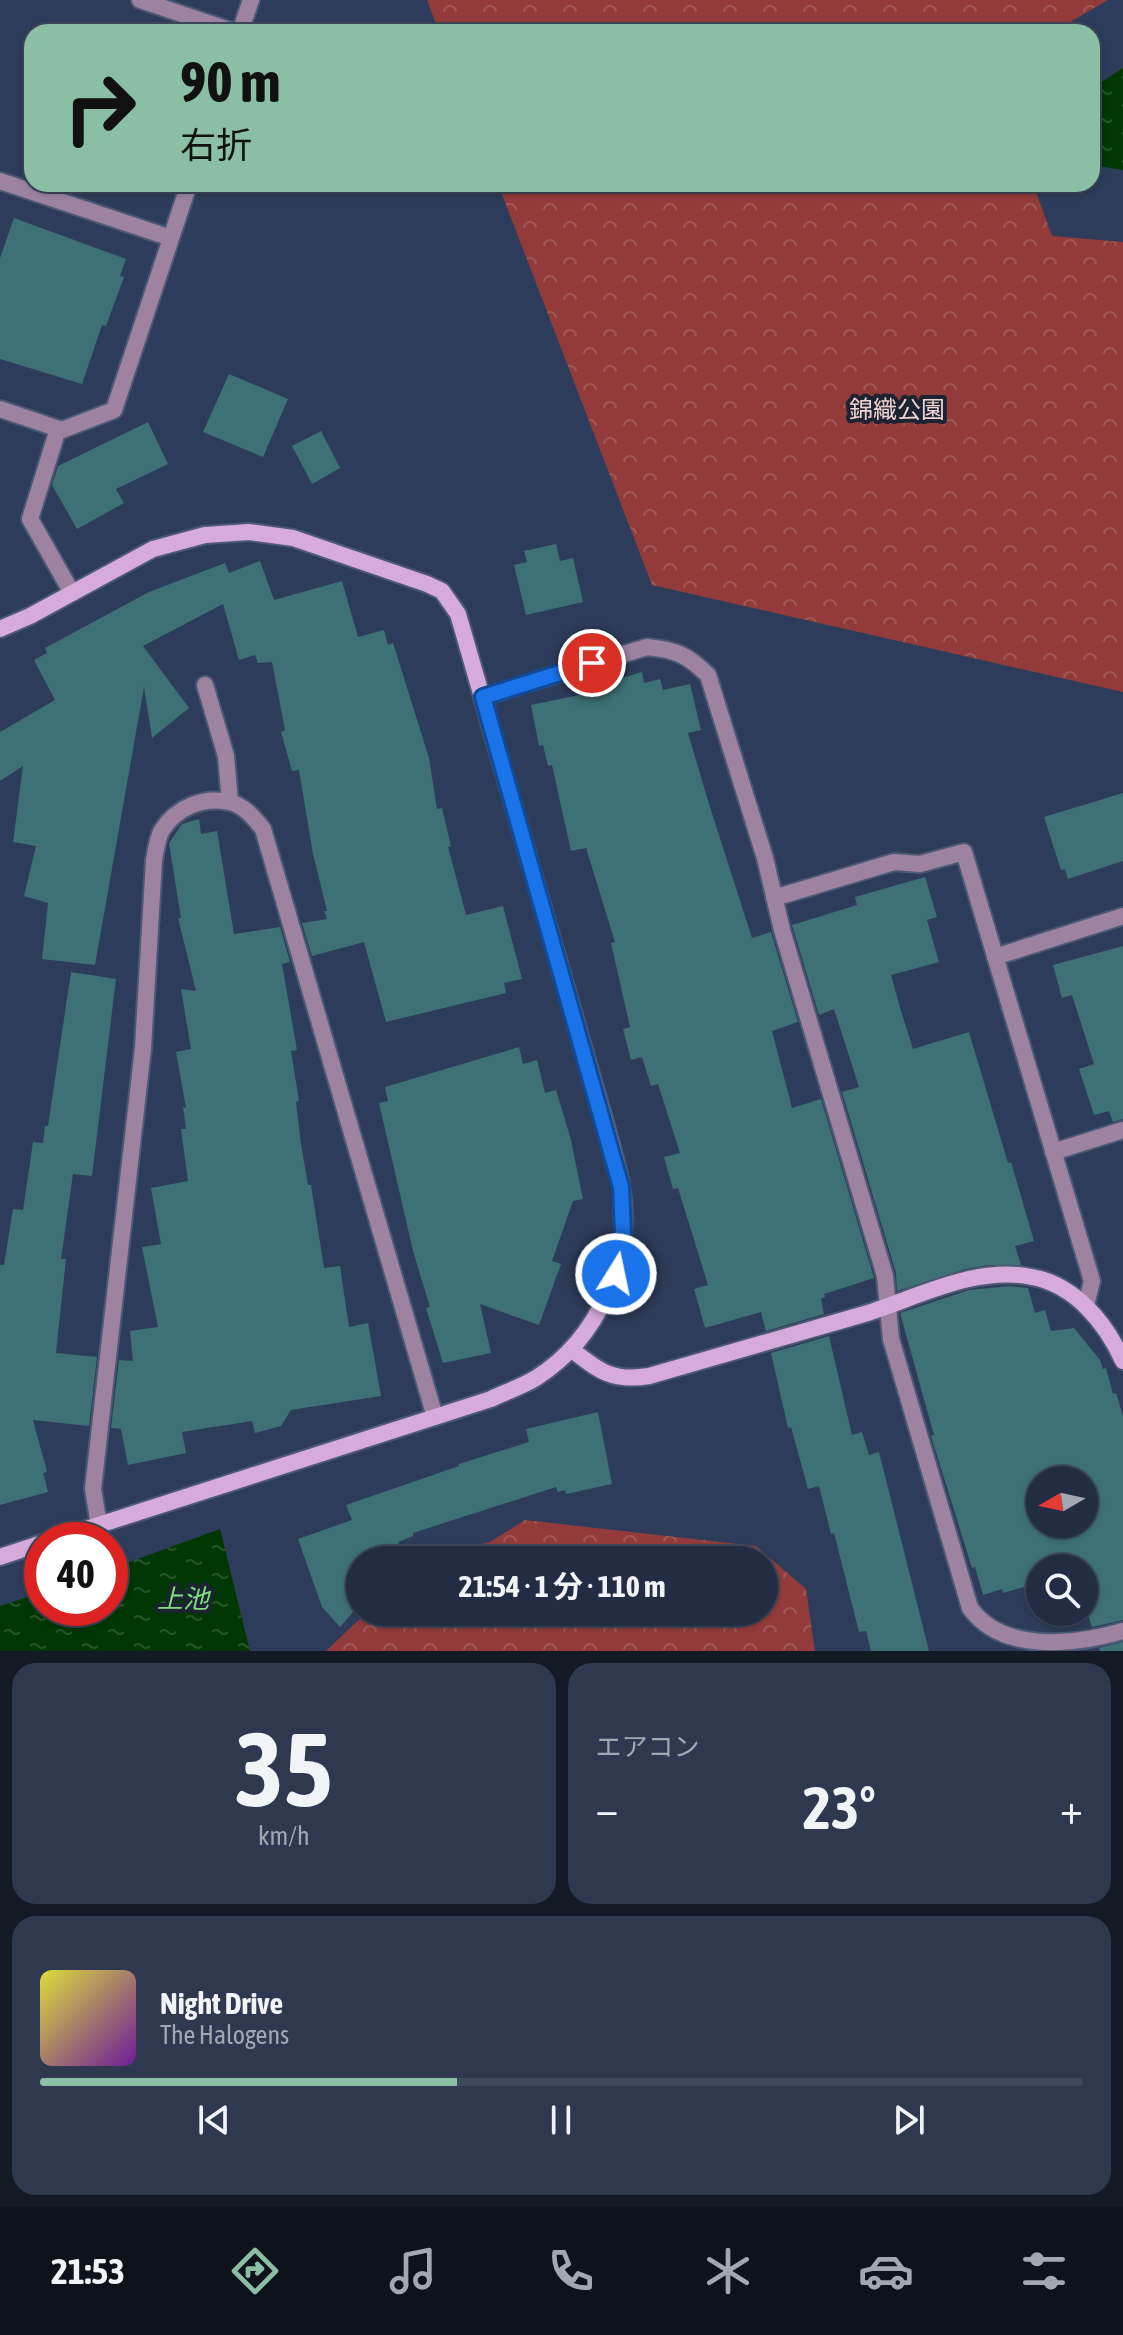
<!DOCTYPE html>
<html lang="ja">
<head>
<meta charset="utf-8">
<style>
	body { margin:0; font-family:"Asap Condensed","Noto Sans JP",sans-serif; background:#2e394f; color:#f1f3f6; height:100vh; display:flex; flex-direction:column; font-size:30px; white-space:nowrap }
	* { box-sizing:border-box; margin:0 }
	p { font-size:26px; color:#a2a8b2 }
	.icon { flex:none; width:44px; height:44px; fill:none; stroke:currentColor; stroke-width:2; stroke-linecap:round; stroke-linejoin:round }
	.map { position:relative; height:1651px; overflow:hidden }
	.drawer { display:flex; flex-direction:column; gap:12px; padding:12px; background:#131925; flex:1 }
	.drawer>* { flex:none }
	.top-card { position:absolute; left:24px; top:24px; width:1076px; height:168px; border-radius:24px; box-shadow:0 2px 6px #0004,0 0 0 2px #3f495d; background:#8abfa5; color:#111; overflow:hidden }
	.needle { width:52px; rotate:261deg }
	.buttons { position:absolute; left:1026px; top:1466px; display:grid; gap:16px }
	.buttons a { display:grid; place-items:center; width:72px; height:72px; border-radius:50%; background:#222d44; box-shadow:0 2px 6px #0004,0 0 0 2px #3f495d; font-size:40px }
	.speed { position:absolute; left:24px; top:1522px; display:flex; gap:16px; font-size:40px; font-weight:700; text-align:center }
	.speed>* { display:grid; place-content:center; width:104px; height:104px; border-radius:50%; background:#222d44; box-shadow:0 2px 6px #0004,0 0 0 2px #3f495d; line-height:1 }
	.speed .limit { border:12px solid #d22; background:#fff; color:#111 }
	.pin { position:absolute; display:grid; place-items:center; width:68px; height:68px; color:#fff; margin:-34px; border:4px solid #fff; border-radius:50%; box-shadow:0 2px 8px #0007 }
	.me { position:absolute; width:88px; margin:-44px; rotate:10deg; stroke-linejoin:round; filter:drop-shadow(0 0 6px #0008) }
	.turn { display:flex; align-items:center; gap:28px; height:168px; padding:0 24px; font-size:36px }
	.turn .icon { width:104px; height:104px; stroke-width:2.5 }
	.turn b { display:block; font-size:56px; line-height:68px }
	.big { font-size:60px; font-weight:700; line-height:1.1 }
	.drawer .tile { flex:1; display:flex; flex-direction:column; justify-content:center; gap:12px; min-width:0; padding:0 28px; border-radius:24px; background:#2e394f }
	.drawer .dial { align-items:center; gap:0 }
	.dial b { font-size:104px; line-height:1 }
	.song { display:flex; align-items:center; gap:24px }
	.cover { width:96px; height:96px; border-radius:12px; background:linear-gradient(135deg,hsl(60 70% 55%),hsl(280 70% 35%)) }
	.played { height:8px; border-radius:4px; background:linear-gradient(90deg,#8abfa5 40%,#3f495d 40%) }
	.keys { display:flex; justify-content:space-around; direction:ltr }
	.heat { display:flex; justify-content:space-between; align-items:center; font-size:44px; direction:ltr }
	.drawer .tiles { flex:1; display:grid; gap:12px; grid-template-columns:1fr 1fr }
	.tile:last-child { grid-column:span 2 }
	.trip { position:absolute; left:346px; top:1546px; width:432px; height:80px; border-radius:40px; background:#222d44; box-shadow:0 2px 6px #0004,0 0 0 2px #3f495d; font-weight:700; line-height:80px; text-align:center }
	.tab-bar { display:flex; height:128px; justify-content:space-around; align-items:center; background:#0e121b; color:#a2a8b2 }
	.tab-bar .icon { width:56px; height:56px }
	.tab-bar .selected { color:#8abfa5 }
	.tab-bar b { font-size:36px; color:#f1f3f6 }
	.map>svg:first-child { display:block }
	.forest { fill:url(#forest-crowns) }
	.water { fill:url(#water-ripples) }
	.building { fill:#3d7176; fill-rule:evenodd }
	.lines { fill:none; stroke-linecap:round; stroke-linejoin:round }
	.street-casing { stroke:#4c5974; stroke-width:20 }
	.secondary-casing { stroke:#4c5974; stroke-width:20 }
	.street { stroke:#9e83a1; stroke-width:16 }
	.secondary { stroke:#d6aada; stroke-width:16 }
	.route-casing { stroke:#114b97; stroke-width:20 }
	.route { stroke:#1a73e8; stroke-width:14 }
	.labels { text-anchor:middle; stroke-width:8; stroke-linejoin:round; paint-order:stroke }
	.park-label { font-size:24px; fill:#efd4d2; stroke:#1c2331 }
	.water-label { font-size:26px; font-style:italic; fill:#84dc81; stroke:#1c2331 }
</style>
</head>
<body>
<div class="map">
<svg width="1123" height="1651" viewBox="0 0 1123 1651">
	<defs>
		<pattern id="forest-crowns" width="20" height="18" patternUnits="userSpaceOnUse" patternTransform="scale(2)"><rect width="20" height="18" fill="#923b3a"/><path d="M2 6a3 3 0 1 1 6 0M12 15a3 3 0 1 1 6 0" fill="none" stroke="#a25857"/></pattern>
		<pattern id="water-ripples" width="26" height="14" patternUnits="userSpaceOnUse" patternTransform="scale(2)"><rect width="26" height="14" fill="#003703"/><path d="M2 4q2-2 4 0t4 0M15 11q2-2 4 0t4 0" fill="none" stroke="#265529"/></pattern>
	</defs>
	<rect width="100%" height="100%" fill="#2d3c5a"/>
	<path class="forest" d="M427,0H1108L1053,32H439Z
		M498,184H1033L1052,236L1123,242V692L652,585Z
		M525,1520L756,1546L806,1589L815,1651H326L367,1612H764V1560H428L437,1554L490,1542Z"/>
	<path class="water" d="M1123,68V170L1092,165V88Z
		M220,1529L250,1651H0V1606L42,1592V1608H110V1569Z"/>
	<path class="building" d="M14,218L126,259L120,276L124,277L106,326L102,325L82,384L0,359V258Z
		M229,374L288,399L263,457L203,432Z
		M148,422L168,464L116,489L124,503L77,529L52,485L58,466Z
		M321,431L340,468L312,484L292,446Z
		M556,544L560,561L573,558L583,602L526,615L514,565L527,562L524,551Z
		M260,561L274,600L342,581L358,637L384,630L388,645L393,643L429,758L437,809L442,808L451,846L448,847L466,915L503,906L522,979L504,983L506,993L386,1022L364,942L312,956L302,923L327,919L324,911H327L313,854L299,770L292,771L281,732L285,730L272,662L258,663L255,655L239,660L223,604L143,646L189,708L152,738L144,687L95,965L42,959L48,903L24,896L36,846L13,842L23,766L0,781V732L55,700L34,660L47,653L45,648L149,592L225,563L229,573Z
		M642,672L644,683L660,679L663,690L690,684L701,730L688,733L709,804L752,938L771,932L798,1022L772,1031L792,1108L821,1099L874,1278L824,1294L825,1297L821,1299L824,1314L766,1331L761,1312L705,1328L694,1289L708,1285L678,1188L673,1189L664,1157L680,1153L658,1084L651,1086L642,1057L631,1060L623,1029L630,1027L611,943L615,942L586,848L571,851L552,765L548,766L543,745L539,746L531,705L584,694L583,690Z
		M1123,793V861L1068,879L1065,869L1061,870L1044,817Z
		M199,819L201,834L217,831L234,934L280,927L290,962L282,964L297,1050L291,1051L299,1101L296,1102L301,1144L308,1185H311L324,1268L340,1266L349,1327L368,1323L381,1396L291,1410L281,1426L255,1433L252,1421L182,1432L186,1453L128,1465L121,1429L111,1428L119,1360L133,1361L130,1331L158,1327L142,1247L161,1244L151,1188L188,1181L181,1129H186L183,1107L186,1108L176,1052L191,1049L181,989L196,991L178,918H181L169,843L182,824Z
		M925,877L937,917L927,920L939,962L891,975L901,1011L913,1049L969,1032L1008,1163L1011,1162L1034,1241L1015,1246L1021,1265H988L965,1269L897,1291L896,1273L842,1092L859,1087L834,1009L819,1015L792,925L857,905L855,897Z
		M1123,946V1119L1113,1122L1109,1111L1094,1115L1079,1069L1094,1064L1072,995L1062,998L1053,965Z
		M71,972L116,979L92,1176L73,1174L61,1259H66L56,1353L97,1357L89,1426L33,1420L47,1472L43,1473L48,1492L0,1505V1265H4L13,1209L23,1210L33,1142L43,1143L45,1126H48Z
		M519,1047L523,1064L537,1060L545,1093L556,1090L571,1140L583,1199L573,1201L552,1261L561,1264L539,1325L480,1304L491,1353L443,1363L426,1308L430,1307L413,1251L379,1103L388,1101L385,1087Z
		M1010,1286L1028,1288L1035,1313L1045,1310L1051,1331L1074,1328L1100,1360L1103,1369L1106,1368L1113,1394L1116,1393L1123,1416V1620L1092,1627L1084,1602V1568H1040V1582L1003,1593L1002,1589L983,1595L975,1567L972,1568L931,1436L934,1435L900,1313L969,1290ZM1040,1480H1084V1524H1040Z
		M829,1336L852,1435L862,1432L869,1455L879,1452L929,1651H871L866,1631L859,1632L834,1533L831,1534L819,1486L808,1489L791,1427L788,1428L771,1353Z
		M598,1412L612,1484L566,1494L565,1490L558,1492L556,1487L413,1533V1536L398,1542L400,1549L371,1560H360V1604L340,1627L322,1607L298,1539L352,1520L346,1505L459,1466V1464L529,1442L526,1429Z
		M1123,1642V1651H1100L1099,1648Z"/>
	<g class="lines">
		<defs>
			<path id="street" d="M140,0L235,32
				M240,32L251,0
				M0,181L171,238
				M0,409L62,430L114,410L189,184
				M58,429L30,519L72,593
				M205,685L226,756L230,802
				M483,697L647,647C677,650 687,655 708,675L765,858L782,930L885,1276L891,1339L970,1608C1001,1651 1069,1647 1123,1631
				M774,898L894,862L920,864L964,852L1092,1281L1086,1305
				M995,957L1123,916
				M1053,1152L1123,1130
				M99,1525L93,1489L143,1048L154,860C156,851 157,838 162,830C176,808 203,796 229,802C244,805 254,818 263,829L435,1417"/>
			<path id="secondary" d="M0,629L30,616L153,549L205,535L249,532L293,538L427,584L442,591L458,614L604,1119C610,1141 617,1163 621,1185C634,1258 599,1338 536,1378C523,1386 506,1392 491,1399L52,1540
				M571,1349C599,1371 612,1382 649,1376C719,1356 790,1336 861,1315C915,1299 974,1265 1032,1277C1075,1285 1106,1323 1123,1361
				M0,1557L42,1543"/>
		</defs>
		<use href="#street" class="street-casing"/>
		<use href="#secondary" class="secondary-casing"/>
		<use href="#street" class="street"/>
		<use href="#secondary" class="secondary"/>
	</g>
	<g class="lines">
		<defs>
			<path id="route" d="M592,663L483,697L621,1187L623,1233L616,1274"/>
		</defs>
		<use href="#route" class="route-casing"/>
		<use href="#route" class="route"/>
	</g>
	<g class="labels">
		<g class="park-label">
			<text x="897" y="418">錦織公園</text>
		</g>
		<g class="water-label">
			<text x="183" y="1608">上池</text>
		</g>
	</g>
</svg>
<div class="buttons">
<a><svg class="needle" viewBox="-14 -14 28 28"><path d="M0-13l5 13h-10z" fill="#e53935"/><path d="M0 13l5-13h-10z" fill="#a2a8b2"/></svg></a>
<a><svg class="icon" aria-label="search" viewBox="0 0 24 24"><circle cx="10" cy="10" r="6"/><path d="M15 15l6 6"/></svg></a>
</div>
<div class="speed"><div class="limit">40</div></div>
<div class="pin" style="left:592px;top:663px;background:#d93025"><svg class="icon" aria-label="arrive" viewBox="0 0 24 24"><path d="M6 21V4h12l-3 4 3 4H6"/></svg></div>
<svg class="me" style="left:616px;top:1274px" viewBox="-20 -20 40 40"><circle r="17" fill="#1a73e8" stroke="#fff" stroke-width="3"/><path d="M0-11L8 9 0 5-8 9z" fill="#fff"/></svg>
<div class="trip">21:54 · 1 分 · 110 m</div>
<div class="top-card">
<div class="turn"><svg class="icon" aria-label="right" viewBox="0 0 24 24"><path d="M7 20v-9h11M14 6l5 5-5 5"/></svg><div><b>90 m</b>右折</div></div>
</div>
</div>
<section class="drawer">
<div class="tiles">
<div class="tile dial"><b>35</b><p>km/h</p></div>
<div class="tile"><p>エアコン</p>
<div class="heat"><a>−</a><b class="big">23°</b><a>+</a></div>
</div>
<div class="tile">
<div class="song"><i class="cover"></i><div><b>Night Drive</b><p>The Halogens</p></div></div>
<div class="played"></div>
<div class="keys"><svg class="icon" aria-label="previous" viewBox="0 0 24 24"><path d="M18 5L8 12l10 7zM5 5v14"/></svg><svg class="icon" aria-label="pause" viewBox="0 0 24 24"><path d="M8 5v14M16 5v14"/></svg><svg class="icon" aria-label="next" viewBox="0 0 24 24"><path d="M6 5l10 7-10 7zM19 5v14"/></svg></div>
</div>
</div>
</section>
<nav class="tab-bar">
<b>21:53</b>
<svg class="icon selected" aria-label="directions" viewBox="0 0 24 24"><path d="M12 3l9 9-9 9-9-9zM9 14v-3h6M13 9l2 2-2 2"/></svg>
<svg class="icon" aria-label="music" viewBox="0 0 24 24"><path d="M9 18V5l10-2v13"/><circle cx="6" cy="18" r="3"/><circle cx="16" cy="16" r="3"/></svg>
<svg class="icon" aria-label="phone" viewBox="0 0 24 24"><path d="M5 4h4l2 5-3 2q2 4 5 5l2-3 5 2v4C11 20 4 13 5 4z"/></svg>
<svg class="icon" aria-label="climate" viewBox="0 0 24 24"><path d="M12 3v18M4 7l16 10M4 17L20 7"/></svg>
<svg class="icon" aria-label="car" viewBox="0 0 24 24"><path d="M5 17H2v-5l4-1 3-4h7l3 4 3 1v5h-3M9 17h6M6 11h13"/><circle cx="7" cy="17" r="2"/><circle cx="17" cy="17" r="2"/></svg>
<svg class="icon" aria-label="filters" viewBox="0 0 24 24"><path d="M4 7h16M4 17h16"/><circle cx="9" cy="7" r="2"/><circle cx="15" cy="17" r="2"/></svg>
</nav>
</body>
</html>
